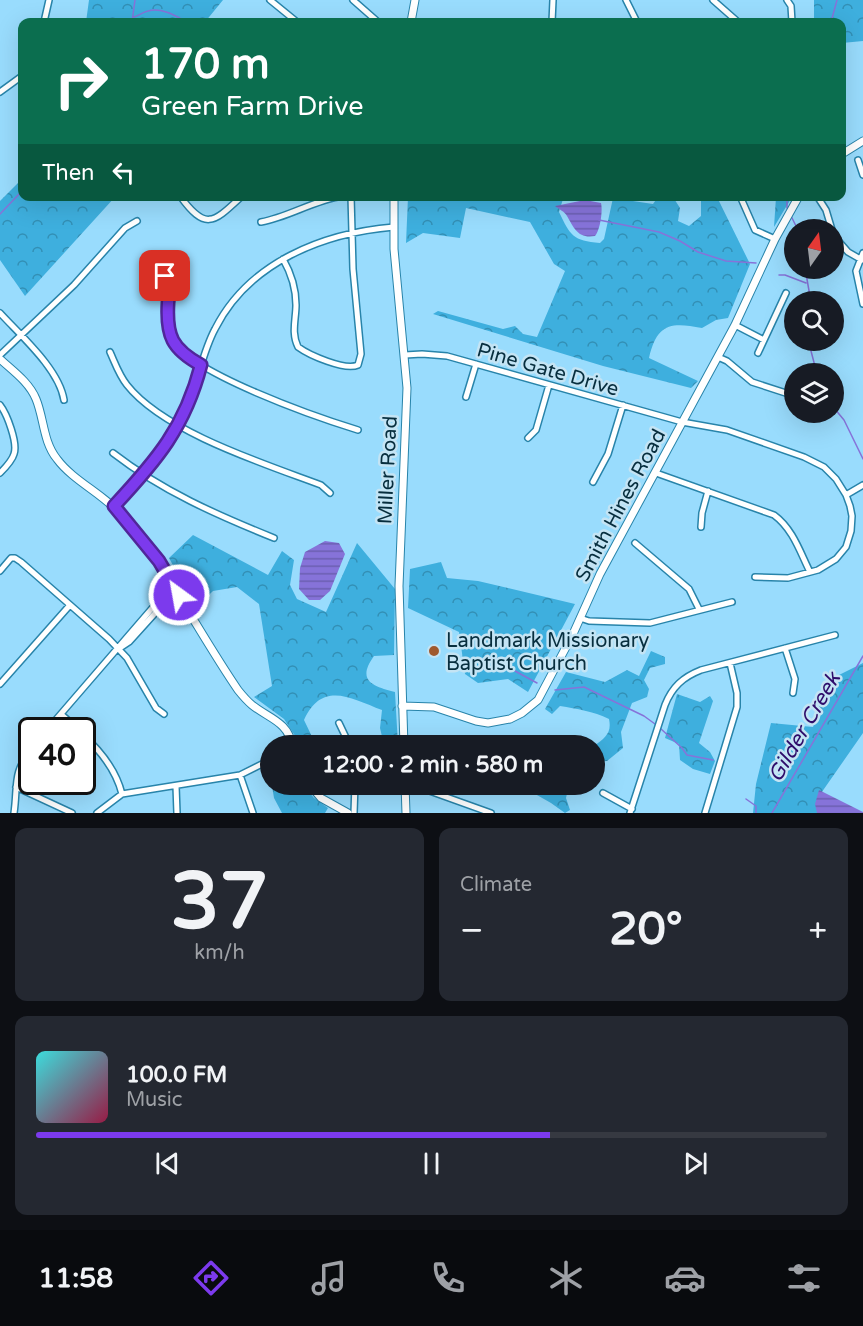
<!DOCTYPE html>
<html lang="en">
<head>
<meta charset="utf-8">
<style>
	body { margin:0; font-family:"Varela Round",sans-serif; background:#242831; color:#f1f3f6; height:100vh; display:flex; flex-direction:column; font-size:22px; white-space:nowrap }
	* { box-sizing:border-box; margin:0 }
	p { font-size:20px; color:#9ea1a6 }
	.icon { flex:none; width:33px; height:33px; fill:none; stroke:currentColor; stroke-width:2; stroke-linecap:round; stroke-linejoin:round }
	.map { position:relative; height:813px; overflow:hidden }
	.details { display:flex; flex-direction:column; gap:15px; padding:15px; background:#0d0f14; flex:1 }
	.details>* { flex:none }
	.banner { position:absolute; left:18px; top:18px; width:828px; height:183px; border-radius:12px; box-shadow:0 6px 24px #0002; background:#0b6e4f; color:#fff; overflow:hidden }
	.needle { width:39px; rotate:14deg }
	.tools { position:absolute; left:784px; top:219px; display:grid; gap:12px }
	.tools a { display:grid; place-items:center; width:60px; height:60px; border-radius:50%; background:#171b24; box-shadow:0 6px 24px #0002; font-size:30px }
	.speed { position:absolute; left:18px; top:717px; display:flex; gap:12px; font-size:30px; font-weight:700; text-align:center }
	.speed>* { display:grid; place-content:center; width:78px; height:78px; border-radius:50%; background:#171b24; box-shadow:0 6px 24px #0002; line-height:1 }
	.speed .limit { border:3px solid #111; border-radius:9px; background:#fff; color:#111 }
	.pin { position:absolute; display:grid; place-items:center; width:51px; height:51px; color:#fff; margin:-26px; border-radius:12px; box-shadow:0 3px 9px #0006 }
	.me { position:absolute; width:66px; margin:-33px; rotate:328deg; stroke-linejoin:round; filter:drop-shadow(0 0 4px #0008) }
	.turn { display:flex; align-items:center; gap:21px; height:126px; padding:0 24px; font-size:27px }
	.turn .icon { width:78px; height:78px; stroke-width:2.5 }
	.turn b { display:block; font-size:42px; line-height:51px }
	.then { display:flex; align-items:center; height:57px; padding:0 24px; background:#0003; gap:12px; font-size:22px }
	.big { font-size:45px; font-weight:700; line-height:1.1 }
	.details .tile { flex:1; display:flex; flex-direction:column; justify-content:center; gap:9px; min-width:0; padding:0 21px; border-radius:12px; background:#242831 }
	.details .dial { align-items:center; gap:0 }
	.dial b { font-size:78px; line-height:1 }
	.song { display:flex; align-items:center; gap:18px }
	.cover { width:72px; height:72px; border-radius:9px; background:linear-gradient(135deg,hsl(180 70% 55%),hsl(340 70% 35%)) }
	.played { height:6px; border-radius:3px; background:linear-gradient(90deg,#7c3aed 65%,#363941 65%) }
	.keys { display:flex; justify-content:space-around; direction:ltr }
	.heat { display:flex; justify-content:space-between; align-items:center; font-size:33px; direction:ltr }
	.details .tiles { flex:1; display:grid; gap:15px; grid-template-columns:1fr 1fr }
	.tile:last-child { grid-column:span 2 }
	.trip { position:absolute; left:260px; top:735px; width:345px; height:60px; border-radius:30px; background:#171b24; box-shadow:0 6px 24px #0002; font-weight:700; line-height:60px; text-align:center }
	.menu { display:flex; height:96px; justify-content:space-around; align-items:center; background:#090b0e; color:#9ea1a6 }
	.menu .icon { width:42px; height:42px }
	.menu .selected { color:#7c3aed }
	.menu b { font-size:27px; color:#f1f3f6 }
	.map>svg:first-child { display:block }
	.forest { fill:url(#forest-crowns) }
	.water { fill:url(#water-rules) }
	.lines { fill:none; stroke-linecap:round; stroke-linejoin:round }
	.stream { stroke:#8673d9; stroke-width:1.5 }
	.minor-casing { stroke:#2884aa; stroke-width:8 }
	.tertiary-casing { stroke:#2884aa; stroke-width:9 }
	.minor { stroke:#fff; stroke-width:5 }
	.tertiary { stroke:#fff; stroke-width:7 }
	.route-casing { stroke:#51269a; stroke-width:15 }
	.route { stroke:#7c3aed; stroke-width:10 }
	.poi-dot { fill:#9f592e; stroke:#c4e4f4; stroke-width:2 }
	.labels { text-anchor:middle; stroke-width:5; stroke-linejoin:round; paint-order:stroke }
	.street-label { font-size:20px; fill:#072e3e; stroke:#c4e4f4 }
	.poi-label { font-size:20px; fill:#072e3e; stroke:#c4e4f4; text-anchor:start }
	.water-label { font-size:21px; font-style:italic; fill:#2e0c6a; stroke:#c4e4f4 }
</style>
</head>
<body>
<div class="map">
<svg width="863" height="813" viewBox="0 0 863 813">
	<defs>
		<pattern id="forest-crowns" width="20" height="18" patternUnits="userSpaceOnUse" patternTransform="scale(1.5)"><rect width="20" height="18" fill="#3eafde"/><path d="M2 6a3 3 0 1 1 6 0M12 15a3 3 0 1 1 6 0" fill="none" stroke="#328fb5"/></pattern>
		<pattern id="water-rules" width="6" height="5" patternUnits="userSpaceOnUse" patternTransform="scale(1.5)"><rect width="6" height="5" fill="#8673d9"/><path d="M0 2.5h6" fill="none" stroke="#6c5fb1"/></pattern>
	</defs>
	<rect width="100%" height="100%" fill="#99dcfd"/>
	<path class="forest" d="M89,0H223L205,22H86Z
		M814,0H863V41L842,43V22H814Z
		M22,179V196L115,197L25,296L0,260V201Z
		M408,197H574L563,199L559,212C570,235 573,241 600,243L604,239L613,198L653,204L658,197H673L680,208L678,221L689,226L701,216V197H717L750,264L728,318L716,320L702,328C671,322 657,323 649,358L698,381L691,388L603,366L433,314L438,311L503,329L515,326L523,334L537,337L565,271L554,264L530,222L466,208L460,238L423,233L406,243Z
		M776,197H792L774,227Z
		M193,535L268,575L282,551L294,560L290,585L297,599L326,612L357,543L395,589L394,655L374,656C356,681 373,686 395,692L398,745H384L380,728L382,710C351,698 322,680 304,720L316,745H301L284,719L254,697L272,686L259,604L237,587L213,591L196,607L169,558Z
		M441,562L447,578L478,581L575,604L528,692L508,679L478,683L465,674L459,632L408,608L410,569Z
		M651,651L665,657V664L650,668L644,680L649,689L647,697L632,703L621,732L623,748L607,761L594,762V746C605,738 612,733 609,719C593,711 577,709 560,706L552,714L545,709L566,672L605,682L627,670L639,676Z
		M863,663V733L817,799L821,813H753L756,784L771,723L813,727L827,681Z
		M677,694L700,702L710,696L713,701L699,743L710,752L715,761L710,774L693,769L680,760L679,744L665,738Z
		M276,785H303L314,798L328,808L325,813H282L274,798L272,786Z
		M521,785H569L566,798L570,810L565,813L551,803L521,786Z"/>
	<path class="water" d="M585,200L601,203C603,211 600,230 595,236C578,239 574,228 567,216C565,212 559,209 555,206Z
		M325,541L339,543L345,554L330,591L320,600H309L299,589L300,568L305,552Z
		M819,790L863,812V813H817L815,804Z"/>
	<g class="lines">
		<path class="stream" d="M134,17C138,16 143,12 148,11C161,7 176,16 187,22
			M132,22L135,0
			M831,22L837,0
			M787,196V208
			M0,214L22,191
			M791,216L798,230
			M599,220L659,232L680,241L698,252L726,261L756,263
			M805,268L811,302
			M779,275H785L806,283
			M810,340L811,351L817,374
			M834,408L844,420L863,459
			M515,671L537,683
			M555,690L584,687L644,716L655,724
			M661,729L682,748L687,755L713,760
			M746,799L756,806V813
			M772,813L863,656"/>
		<defs>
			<path id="minor" d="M270,0L297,22
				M353,0L378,22
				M626,0L637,22
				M713,0L738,22
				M787,0L791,6L792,22
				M44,22L49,0
				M552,22L553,0
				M0,92L22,76
				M858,160L863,175
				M180,196C206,232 214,222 242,196
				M740,196L755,230L775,239
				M817,196L826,210L832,230
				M261,222C289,217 314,200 343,196
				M834,236L848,252L862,260
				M863,253L856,271L863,304
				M283,259C291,273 296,288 296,305C296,319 291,333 298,347C309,355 345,371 358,365L361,354L353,269L351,196
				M165,276C174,296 161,318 171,338C188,373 319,418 358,430
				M0,313C21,336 59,369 64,400
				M735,325L764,340
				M110,352C115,363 119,375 127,385C164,432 265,464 321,485L330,493
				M758,353L786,293
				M0,355L74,285L125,228L137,221
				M405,355L422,354L447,356L682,422L727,430L804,457L824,467L836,479L846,495L850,506L852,516L851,531L846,547L836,559L818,570L788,578L755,577
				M718,357L727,361L752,382L795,396
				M466,397L476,364
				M0,405C7,414 18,443 14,454C12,461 5,468 0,473
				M528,438L536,430L549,385
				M113,453C162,491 217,515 274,538
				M656,473L774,515C793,529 800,552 810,572
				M593,482L608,454L623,405
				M846,495L863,485
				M114,506C142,477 168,448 185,411C198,385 201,355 215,329C249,262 323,233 394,227
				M701,527L702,513L708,491
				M635,543L689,589L699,609
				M0,571L11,558H15L21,562L109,639L127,658L156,708L164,714
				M580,618L589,621L650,623L732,602
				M120,648L129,642L176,590
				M785,648L795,679L793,693
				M0,684L70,605
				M62,715L79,730
				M339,723L350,746
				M47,730L173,584
				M82,734C101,751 116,770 122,794
				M240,775L253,813
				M410,784L491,813
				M176,786L177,813
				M16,787L72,813
				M603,793L632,809
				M14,813C18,786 12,772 32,749
				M97,813L122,794L240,775L270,760
				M354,813L355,784
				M630,813L665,705C672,687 683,677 701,670L835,635
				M705,813L737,707V693L730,663"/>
			<path id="tertiary" d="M411,22L415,0
				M842,154L863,141
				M394,196V249L407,388L399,586L404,746
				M0,359C13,371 29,382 36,399C44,418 43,442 57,459C74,482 106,495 125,519C169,572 199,633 238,690C242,695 246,700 252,705C268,718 289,722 292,746
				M402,706L434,707L476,721L488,723L510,719L522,713L538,700L573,634L600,574L735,325L775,239L799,196
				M309,784L321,798L348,813
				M405,784L406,813"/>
		</defs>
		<use href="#minor" class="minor-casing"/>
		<use href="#tertiary" class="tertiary-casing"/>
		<use href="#minor" class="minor"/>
		<use href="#tertiary" class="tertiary"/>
	</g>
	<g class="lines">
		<defs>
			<path id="route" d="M165,276C170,286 169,293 168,303C166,336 172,349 201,365C185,427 157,460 114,506L159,561L179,595"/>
		</defs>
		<use href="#route" class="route-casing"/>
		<use href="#route" class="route"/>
	</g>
	<circle class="poi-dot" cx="434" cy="651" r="6"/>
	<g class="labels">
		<g class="street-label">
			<text transform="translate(548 369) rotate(16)" y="7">Pine Gate Drive</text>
			<text transform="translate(387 470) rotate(-87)" y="7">Miller Road</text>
			<text transform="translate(620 505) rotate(-62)" y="7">Smith Hines Road</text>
		</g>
		<g class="poi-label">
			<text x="446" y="647">Landmark Missionary<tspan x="446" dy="23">Baptist Church</tspan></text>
		</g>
		<g class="water-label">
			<text transform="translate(804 727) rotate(-60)" y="7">Gilder Creek</text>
		</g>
	</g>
</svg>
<div class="tools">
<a><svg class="needle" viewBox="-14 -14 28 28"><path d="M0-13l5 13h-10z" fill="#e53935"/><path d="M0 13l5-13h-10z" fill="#9ea1a6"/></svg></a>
<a><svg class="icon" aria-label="search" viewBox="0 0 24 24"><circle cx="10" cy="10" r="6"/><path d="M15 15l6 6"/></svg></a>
<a><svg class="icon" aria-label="layers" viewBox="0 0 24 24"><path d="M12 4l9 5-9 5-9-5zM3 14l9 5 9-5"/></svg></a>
</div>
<div class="speed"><div class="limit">40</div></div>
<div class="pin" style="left:165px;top:276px;background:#d93025"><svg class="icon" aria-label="arrive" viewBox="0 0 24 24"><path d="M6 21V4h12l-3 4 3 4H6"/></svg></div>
<svg class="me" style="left:179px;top:595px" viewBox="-20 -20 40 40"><circle r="17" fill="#7c3aed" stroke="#fff" stroke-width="3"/><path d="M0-11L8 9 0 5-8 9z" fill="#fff"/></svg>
<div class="trip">12:00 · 2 min · 580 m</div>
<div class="banner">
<div class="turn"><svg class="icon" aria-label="right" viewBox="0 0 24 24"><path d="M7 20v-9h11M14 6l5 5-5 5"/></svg><div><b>170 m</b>Green Farm Drive</div></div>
<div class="then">Then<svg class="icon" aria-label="left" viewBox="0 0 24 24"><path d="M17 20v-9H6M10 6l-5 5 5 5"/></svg></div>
</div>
</div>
<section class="details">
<div class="tiles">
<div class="tile dial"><b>37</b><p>km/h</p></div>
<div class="tile"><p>Climate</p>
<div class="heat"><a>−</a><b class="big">20°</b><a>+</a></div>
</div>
<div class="tile">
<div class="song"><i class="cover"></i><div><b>100.0 FM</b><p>Music</p></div></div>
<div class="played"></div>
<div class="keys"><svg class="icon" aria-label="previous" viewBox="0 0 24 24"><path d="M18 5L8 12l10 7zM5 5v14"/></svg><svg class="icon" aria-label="pause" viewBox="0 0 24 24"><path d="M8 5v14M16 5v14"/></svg><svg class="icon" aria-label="next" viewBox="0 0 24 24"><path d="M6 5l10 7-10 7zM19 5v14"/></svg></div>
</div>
</div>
</section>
<nav class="menu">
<b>11:58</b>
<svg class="icon selected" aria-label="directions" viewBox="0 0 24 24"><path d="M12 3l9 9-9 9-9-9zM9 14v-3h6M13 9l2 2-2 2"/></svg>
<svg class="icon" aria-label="music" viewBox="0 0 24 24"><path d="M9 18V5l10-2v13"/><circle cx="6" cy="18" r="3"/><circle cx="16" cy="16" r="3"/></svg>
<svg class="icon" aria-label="phone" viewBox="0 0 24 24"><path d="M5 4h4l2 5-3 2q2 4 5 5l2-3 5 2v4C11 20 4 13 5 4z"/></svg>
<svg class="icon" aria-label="climate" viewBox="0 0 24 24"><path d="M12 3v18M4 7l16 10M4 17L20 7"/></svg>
<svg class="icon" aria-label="car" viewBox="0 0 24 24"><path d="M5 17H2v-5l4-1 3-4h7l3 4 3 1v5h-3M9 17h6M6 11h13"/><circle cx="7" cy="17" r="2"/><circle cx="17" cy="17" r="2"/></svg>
<svg class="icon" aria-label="filters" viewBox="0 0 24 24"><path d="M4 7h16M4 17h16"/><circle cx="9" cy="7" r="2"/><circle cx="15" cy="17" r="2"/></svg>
</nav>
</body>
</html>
